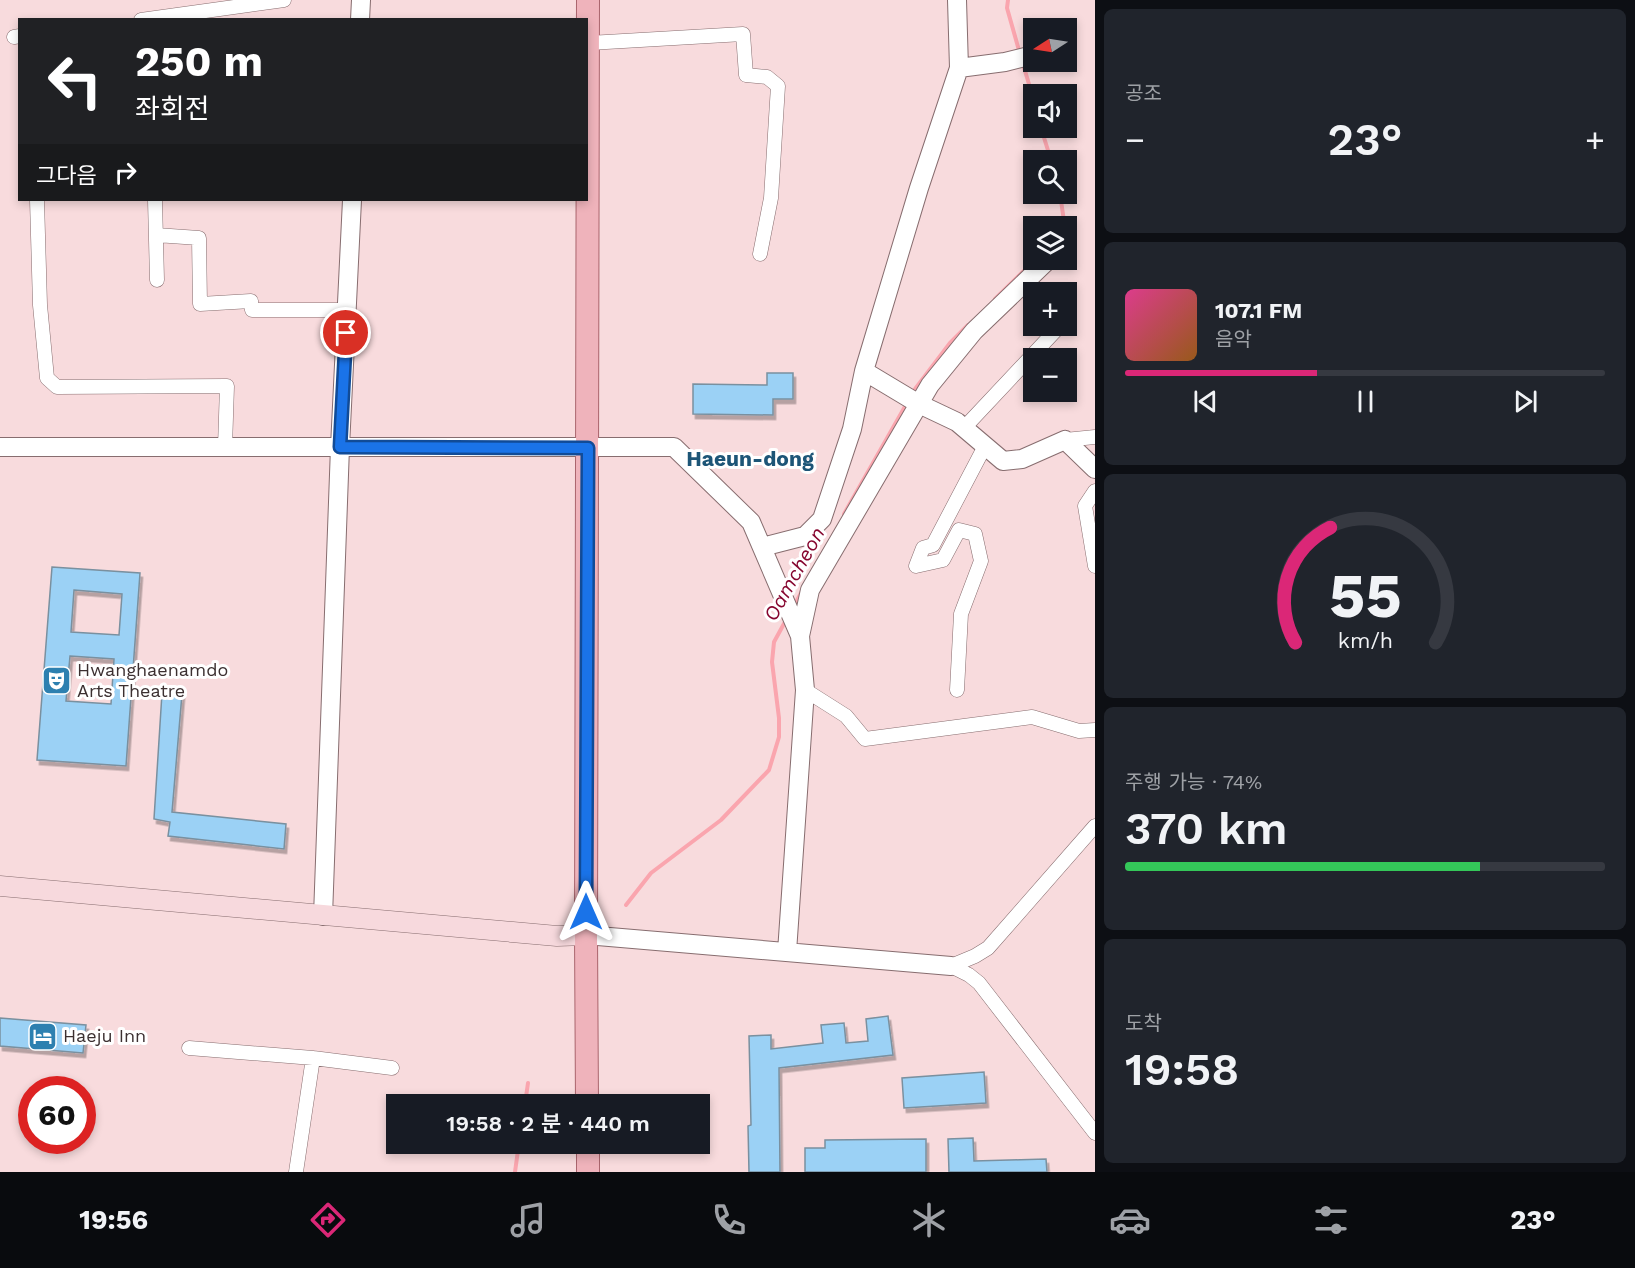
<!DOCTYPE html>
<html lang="ko">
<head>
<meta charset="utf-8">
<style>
	body { margin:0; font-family:"Work Sans","Noto Sans KR",sans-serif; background:#20242c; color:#f1f3f6; height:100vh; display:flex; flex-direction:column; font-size:22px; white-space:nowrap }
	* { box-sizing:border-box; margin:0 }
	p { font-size:20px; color:#9ea1a6 }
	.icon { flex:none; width:33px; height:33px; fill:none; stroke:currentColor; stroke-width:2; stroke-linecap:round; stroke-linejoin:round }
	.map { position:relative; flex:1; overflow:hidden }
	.side { display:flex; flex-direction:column; gap:9px; padding:9px; background:#0d0f14; width:540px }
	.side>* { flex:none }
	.top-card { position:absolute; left:18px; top:18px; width:570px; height:183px; border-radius:0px; box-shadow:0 3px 9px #0003; background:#202124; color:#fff; overflow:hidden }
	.needle { width:39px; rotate:258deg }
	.fabs { position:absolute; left:1023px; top:18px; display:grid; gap:12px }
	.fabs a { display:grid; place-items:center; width:54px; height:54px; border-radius:0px; background:#171b24; box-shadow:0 3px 9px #0003; font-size:30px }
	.speed { position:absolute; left:18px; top:1076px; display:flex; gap:12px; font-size:30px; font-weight:700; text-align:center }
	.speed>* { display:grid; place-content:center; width:78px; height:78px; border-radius:50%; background:#171b24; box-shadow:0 3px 9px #0003; line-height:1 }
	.speed .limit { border:9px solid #d22; background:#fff; color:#111 }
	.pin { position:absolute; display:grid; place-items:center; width:51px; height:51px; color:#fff; margin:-26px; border:3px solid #fff; border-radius:50%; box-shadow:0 2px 6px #0007 }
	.me { position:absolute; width:66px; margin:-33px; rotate:0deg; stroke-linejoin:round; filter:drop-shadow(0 0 4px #0008) }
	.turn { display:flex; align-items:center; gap:21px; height:126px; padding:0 18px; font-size:27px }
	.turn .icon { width:78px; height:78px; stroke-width:2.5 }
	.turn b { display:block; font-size:42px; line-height:51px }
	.then { display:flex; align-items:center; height:57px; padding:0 18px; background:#0003; gap:12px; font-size:22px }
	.big { font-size:45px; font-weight:600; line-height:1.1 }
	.side .tile { flex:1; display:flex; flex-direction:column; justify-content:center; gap:9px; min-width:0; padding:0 21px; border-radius:9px; background:#20242c }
	.side .dial { align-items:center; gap:0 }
	.dial svg { height:156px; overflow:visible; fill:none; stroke:#363941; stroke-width:7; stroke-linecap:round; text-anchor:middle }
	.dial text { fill:#f1f3f6; stroke:none }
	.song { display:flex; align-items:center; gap:18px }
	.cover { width:72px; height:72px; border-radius:9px; background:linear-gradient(135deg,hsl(330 70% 55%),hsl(30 70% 35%)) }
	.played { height:6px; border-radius:3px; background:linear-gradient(90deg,#db2777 40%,#363941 40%) }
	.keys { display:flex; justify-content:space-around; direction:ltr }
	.heat { display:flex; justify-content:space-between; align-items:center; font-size:33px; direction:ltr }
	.charge { height:9px; border-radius:4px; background:linear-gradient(90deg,#34c759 74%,#363941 0) }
	.trip { position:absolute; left:386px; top:1094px; width:324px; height:60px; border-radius:0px; background:#171b24; box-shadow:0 3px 9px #0003; font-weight:600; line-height:60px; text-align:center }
	.tab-bar { display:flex; height:96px; justify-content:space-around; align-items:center; background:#090b0e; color:#9ea1a6 }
	.tab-bar .icon { width:42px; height:42px }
	.tab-bar .on { color:#db2777 }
	.tab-bar b { font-size:27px; color:#f1f3f6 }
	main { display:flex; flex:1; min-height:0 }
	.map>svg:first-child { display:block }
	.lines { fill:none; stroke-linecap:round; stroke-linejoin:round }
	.stream { stroke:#faa5ae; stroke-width:4 }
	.building { fill:#9bd1f5; stroke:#7a909f; stroke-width:1.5; fill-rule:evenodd; filter:url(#shadow) }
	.minor-casing { stroke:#876d6f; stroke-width:15 }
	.tertiary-casing { stroke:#876d6f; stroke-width:20 }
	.secondary-casing { stroke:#876d6f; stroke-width:21 }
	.primary-casing { stroke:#aa656d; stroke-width:24 }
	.minor { stroke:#fff; stroke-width:14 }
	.tertiary { stroke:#fff; stroke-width:18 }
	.secondary { stroke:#f7d9dd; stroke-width:20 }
	.primary { stroke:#efb3bb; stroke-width:22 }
	.route-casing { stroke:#114b97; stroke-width:15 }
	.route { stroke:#1a73e8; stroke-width:10 }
	.labels { text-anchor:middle; stroke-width:6; stroke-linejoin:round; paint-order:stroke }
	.poi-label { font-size:18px; fill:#3c3031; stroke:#fff; text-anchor:start }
	.water-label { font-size:20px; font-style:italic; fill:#86062f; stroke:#fff }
	.quarter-label { font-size:21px; font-weight:bold; fill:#1d5577; stroke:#fff }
</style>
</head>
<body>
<main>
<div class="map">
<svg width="1095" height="1172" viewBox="0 0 1095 1172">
	<defs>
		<filter id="shadow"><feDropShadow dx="2.5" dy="4.5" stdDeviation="0" flood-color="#0004"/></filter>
	</defs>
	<rect width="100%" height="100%" fill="#f8dbdd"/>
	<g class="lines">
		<path class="stream" d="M1008,0L1007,8L1020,54
			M1023,64L1034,101
			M1041,128L1051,160
			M1060,194L1064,221L1061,226
			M995,299L1035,260
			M912,393L950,343L968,325
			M844,514L907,403
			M794,606L802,591
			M626,905L651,873L721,820L769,770L779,737V718L772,662L774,642L786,620
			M525,1104L528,1083
			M515,1172L519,1143"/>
	</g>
	<path class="building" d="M767,373H793V399H773V415L693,414V384L767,385Z
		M52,567L140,573L126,766L37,760ZM74,590L122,594L119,635L71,632ZM70,656L114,659L111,704L66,701Z
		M162,693L182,694L172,812L286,824L284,849L168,836L170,822L154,819Z
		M888,1016L893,1055L779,1068L780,1172H749L748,1126L751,1125L749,1036L771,1035V1049L823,1043L821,1025L844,1023L846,1043L868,1041L866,1019Z
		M0,1018L86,1025L83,1053L0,1046Z
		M984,1072L986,1103L904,1108L902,1078Z
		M973,1138L974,1161L1046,1159L1047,1172H949L948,1139Z
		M926,1139V1172H805V1148H825V1140Z"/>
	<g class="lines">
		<defs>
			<path id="minor" d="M141,20L284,0
				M14,37L20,36
				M589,43L743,34L746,75L767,77L778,86L771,198L760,254
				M37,200L40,305L47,378L57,387L227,386L225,447
				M155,200L157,280
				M156,235L199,238L200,304L251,301L252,310H348
				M964,428L1056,330
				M1065,440L1095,437
				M1095,491L1085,506L1095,566
				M805,690L846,716L865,739L1032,717L1079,731L1095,730
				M957,690L961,614L981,561L975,534L959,530L943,560L916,566L923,548L933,545L985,446
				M951,966L969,975L979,983L1095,1133
				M951,966L975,956L988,948L1095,826
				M189,1048L313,1058L392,1068
				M296,1172L313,1058"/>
			<path id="tertiary" d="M360,20L361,0
				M959,68L1005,62L1033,55
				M864,371L919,404L957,422L1003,461L1022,459L1065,440L1095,469
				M0,447H674L751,522L800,636L805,690L787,952
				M762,547L805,536L822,519L852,429L864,371L919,188L959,68L957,0
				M800,636L810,590L930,385L974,331L1048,260
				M323,916L340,447L352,200
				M586,935L951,966"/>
			<path id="secondary" d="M0,886L557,936L586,935"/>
			<path id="primary" d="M587,1104L586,935L588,0
				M588,1143V1172"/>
		</defs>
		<use href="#minor" class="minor-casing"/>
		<use href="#tertiary" class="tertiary-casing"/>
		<use href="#secondary" class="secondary-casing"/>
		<use href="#primary" class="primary-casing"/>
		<use href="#minor" class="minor"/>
		<use href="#tertiary" class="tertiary"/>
		<use href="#secondary" class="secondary"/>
		<use href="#primary" class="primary"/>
	</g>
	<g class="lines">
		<defs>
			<path id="route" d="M346,333L340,447L588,448L586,912"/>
		</defs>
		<use href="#route" class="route-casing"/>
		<use href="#route" class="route"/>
	</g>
	<defs>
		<symbol id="theatre-square" viewBox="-11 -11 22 22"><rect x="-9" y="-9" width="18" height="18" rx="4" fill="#2d80b0" stroke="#fff"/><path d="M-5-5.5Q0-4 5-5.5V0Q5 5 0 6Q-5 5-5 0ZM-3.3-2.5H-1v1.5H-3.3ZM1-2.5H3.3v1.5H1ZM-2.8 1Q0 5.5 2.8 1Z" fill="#fff"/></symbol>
		<symbol id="hotel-square" viewBox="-11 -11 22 22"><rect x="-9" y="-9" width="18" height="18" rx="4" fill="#2d80b0" stroke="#fff"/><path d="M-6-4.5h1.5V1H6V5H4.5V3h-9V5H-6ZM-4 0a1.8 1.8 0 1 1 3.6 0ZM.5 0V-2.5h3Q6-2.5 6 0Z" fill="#fff"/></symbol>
	</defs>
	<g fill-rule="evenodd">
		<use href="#theatre-square" x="40" y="664" width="33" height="33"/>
		<use href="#hotel-square" x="26" y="1020" width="33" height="33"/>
	</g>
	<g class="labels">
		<g class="poi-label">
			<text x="77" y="676">Hwanghaenamdo<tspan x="77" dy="21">Arts Theatre</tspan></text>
			<text x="63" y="1042">Haeju Inn</text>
		</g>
		<g class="water-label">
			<text transform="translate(794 574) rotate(-61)" y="7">Oamcheon</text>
		</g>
		<g class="quarter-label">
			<text x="750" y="466">Haeun-dong</text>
		</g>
	</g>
</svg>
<div class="fabs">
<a><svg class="needle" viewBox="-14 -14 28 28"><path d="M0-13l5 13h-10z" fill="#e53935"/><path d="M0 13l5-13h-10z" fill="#9ea1a6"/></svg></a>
<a><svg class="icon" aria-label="sound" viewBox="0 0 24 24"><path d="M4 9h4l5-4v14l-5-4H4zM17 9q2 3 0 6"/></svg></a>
<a><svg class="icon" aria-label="search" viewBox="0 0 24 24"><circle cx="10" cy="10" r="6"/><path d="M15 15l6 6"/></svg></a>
<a><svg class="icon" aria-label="layers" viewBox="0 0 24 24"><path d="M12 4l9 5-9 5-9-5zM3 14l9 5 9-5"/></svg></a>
<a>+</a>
<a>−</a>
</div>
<div class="speed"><div class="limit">60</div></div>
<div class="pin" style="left:346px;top:333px;background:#d93025"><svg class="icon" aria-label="arrive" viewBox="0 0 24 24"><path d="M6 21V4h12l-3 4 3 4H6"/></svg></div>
<svg class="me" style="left:586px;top:912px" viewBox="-20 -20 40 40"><path d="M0-17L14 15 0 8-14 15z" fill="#1a73e8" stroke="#fff" stroke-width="4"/></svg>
<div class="trip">19:58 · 2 분 · 440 m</div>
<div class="top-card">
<div class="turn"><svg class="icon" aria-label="left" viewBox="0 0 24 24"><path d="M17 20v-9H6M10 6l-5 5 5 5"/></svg><div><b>250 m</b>좌회전</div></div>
<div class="then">그다음<svg class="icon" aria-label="right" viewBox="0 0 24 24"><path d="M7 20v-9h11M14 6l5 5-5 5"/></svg></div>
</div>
</div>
<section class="side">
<div class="tile"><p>공조</p>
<div class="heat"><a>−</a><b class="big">23°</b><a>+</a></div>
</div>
<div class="tile">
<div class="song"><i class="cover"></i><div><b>107.1 FM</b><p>음악</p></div></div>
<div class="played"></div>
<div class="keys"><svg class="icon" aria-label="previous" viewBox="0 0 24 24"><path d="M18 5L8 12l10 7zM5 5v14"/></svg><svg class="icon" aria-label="pause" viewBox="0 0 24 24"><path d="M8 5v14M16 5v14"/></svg><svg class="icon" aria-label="next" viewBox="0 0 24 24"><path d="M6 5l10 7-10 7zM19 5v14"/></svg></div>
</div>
<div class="tile dial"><svg viewBox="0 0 100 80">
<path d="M14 69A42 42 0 1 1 86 69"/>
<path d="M14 69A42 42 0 0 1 32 10" stroke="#db2777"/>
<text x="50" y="56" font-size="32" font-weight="700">55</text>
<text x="50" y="72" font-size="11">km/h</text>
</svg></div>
<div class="tile"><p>주행 가능 · 74%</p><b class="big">370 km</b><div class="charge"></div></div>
<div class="tile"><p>도착</p><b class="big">19:58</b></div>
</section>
</main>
<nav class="tab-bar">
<b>19:56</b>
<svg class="icon on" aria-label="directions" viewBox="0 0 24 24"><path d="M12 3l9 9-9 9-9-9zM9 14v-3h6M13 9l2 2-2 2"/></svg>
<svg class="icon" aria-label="music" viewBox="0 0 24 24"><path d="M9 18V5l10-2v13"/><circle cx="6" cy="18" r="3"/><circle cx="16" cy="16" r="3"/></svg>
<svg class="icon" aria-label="phone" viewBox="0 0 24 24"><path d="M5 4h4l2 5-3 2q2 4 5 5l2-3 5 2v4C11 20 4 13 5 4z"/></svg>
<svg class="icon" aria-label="climate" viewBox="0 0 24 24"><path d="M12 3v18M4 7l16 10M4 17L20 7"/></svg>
<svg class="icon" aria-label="car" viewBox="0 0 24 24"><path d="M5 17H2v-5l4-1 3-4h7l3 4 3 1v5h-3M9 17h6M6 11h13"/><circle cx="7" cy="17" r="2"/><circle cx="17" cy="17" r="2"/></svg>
<svg class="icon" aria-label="filters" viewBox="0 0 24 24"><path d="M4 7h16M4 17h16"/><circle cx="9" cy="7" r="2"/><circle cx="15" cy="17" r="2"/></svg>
<b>23°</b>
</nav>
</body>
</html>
